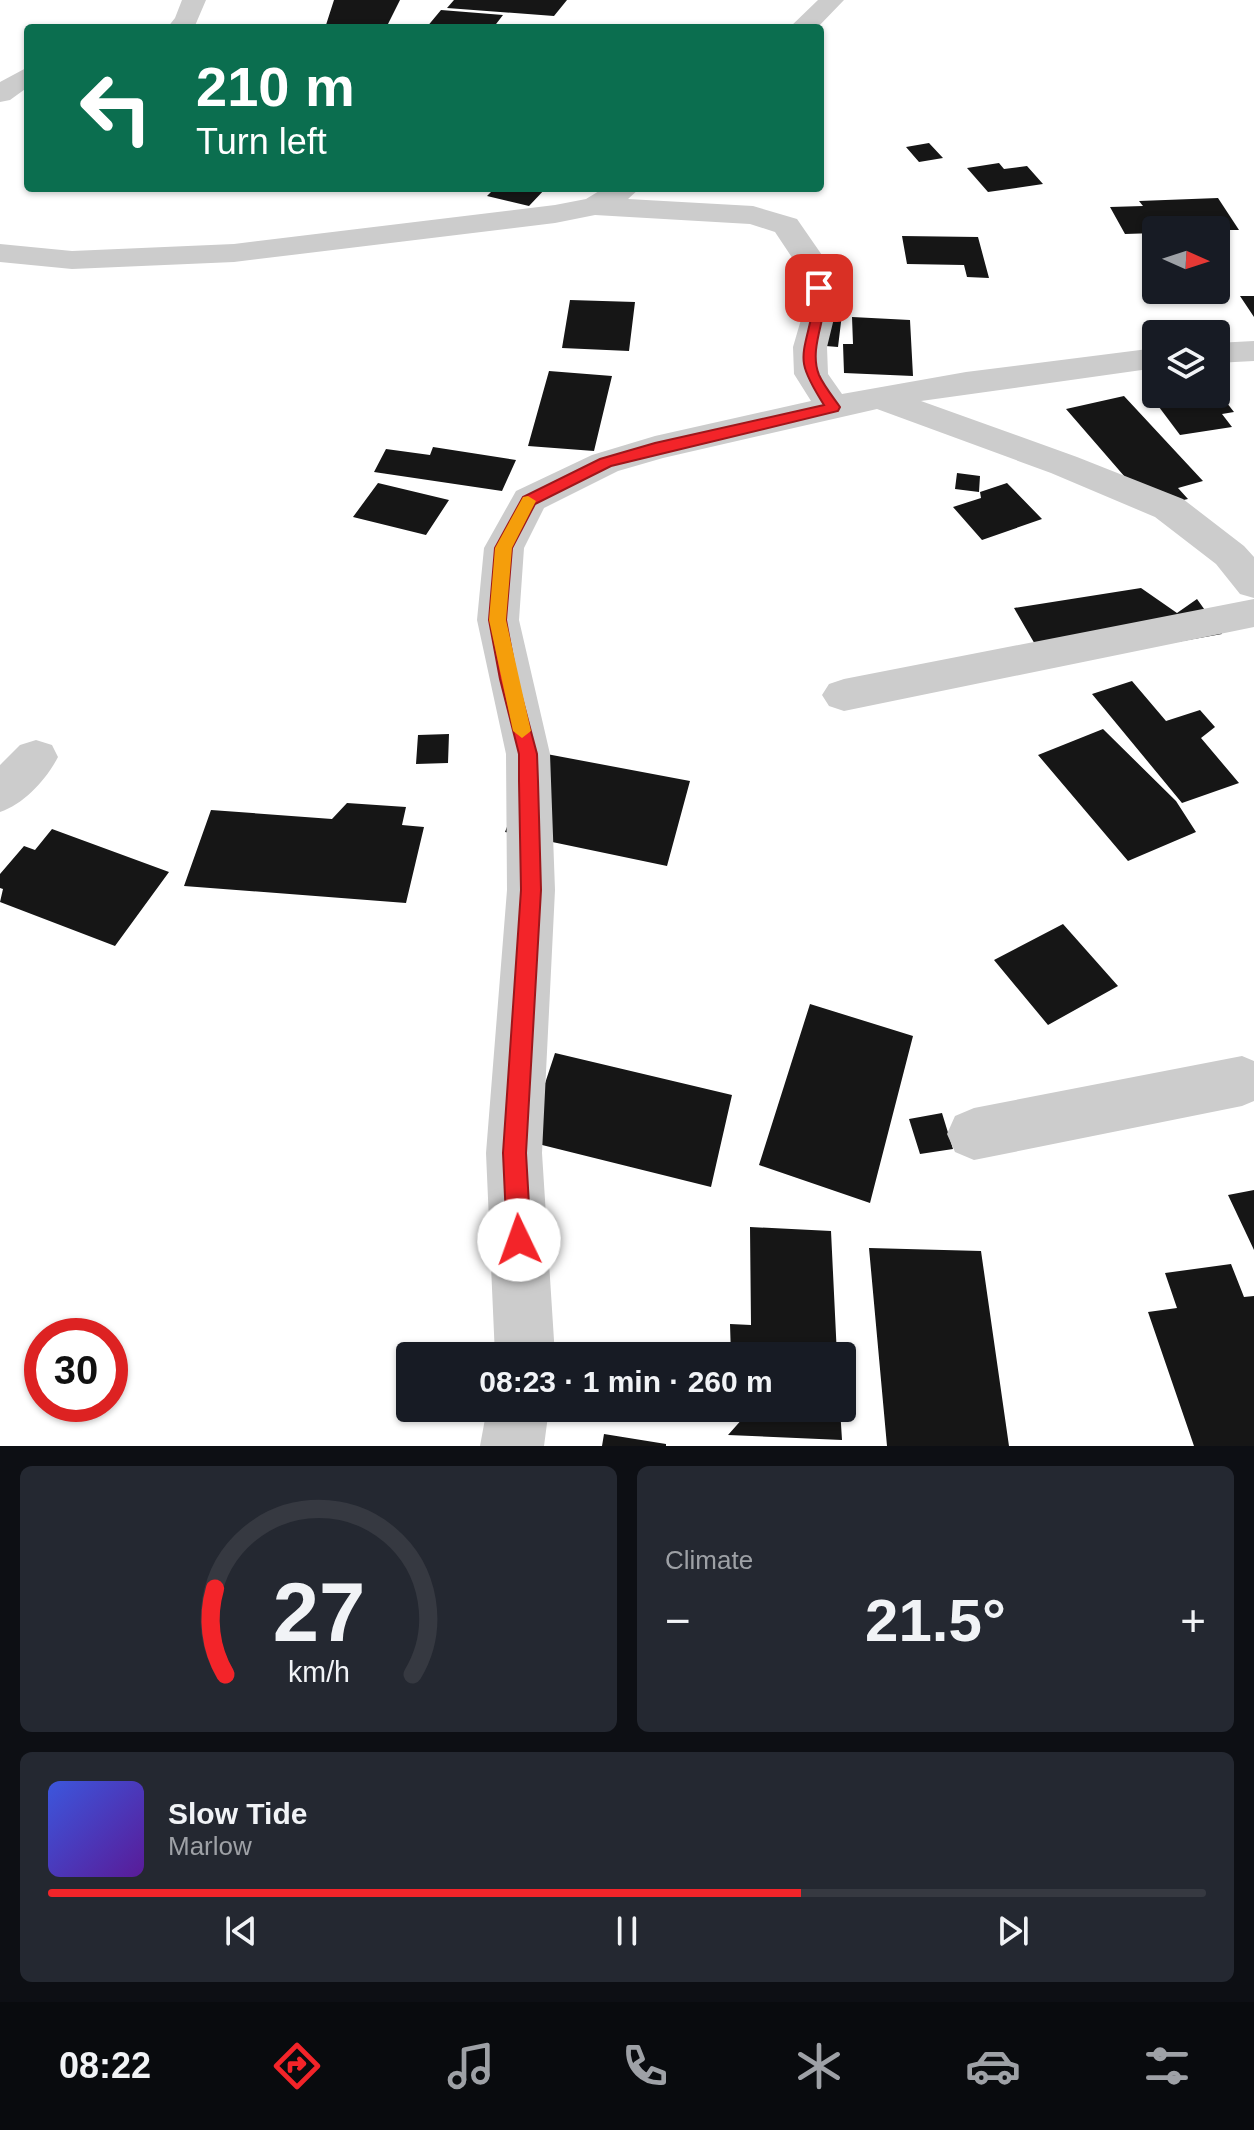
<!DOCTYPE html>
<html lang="en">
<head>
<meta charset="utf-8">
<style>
	body { margin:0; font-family:Arial,sans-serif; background:#242831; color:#f1f3f6; height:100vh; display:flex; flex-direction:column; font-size:30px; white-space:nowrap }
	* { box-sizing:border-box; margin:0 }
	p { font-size:26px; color:#9ea1a6 }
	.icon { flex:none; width:44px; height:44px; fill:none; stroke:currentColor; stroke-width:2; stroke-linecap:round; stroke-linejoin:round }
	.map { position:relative; height:1446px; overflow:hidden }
	.panel { display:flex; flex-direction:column; gap:20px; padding:20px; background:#0d0f14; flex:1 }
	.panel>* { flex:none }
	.guide { position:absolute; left:24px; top:24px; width:800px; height:168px; border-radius:8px; box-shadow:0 2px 6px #0004; background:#0b6e4f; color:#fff; overflow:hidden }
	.needle { width:52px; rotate:93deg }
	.buttons { position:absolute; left:1142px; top:216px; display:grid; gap:16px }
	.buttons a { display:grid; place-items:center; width:88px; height:88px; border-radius:8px; background:#171b24; box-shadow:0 2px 6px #0004; font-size:40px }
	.speed { position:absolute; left:24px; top:1318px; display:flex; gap:16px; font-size:40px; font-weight:700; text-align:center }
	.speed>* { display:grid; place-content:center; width:104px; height:104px; border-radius:50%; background:#171b24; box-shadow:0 2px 6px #0004; line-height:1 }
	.speed .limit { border:12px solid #d22; background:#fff; color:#111 }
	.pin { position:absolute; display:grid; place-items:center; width:68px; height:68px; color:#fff; margin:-34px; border-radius:16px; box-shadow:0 4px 12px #0006 }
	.me { position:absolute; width:88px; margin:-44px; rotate:357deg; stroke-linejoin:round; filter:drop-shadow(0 0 6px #0008) }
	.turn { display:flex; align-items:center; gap:28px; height:168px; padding:0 40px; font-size:36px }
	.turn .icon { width:104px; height:104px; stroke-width:2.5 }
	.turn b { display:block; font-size:56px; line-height:68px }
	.big { font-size:60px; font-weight:700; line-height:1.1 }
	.panel .widget { flex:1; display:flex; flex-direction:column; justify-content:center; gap:12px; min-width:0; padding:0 28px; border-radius:12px; background:#242831 }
	.panel .dial { align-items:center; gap:0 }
	.dial svg { height:208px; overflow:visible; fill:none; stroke:#363941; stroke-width:7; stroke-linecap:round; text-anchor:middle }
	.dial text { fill:#f1f3f6; stroke:none }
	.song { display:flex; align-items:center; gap:24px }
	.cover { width:96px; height:96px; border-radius:12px; background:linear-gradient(135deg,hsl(230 70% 55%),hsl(270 70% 35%)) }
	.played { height:8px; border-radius:4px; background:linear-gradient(90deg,#f32429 65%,#363941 65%) }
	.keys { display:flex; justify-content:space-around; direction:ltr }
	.heat { display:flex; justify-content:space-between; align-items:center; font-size:44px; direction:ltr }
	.panel .tiles { flex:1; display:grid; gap:20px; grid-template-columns:1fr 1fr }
	.widget:last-child { grid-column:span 2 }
	.trip { position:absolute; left:396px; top:1342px; width:460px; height:80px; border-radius:8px; background:#171b24; box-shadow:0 2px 6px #0004; font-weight:700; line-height:80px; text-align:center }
	.menu { display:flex; height:128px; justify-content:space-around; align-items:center; background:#090b0e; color:#9ea1a6 }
	.menu .icon { width:56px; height:56px }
	.menu .on { color:#f32429 }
	.menu b { font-size:36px; color:#f1f3f6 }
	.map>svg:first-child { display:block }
	.building { fill:#161616 }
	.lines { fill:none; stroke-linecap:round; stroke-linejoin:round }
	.street { fill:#ccc; fill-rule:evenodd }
	.route { fill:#f32429; stroke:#9e171b; stroke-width:2 }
	.slow { fill:#f59e0b }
</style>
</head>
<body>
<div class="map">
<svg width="1254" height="1446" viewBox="0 0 1254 1446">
	<rect width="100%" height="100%" fill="#fff"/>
	<path class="building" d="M334,0H400L386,28H325Z
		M454,0H567L554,16L447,8Z
		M441,10L503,15L493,28H426Z
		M929,143L943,158L919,162L906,147Z
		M999,163L1004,169L1027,166L1043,184L988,192L967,168Z
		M495,188H546L529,206L487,196Z
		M1218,198L1239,230H1156V233L1125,234L1110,207L1143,206L1139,201Z
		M902,236L978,237L989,278L967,277L964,265L907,264Z
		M1240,296H1254V317Z
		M570,300L635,302L629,351L562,348Z
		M806,311L842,314L838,347L801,344Z
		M852,317L910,320L913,376L844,373L843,344H853Z
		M549,371L612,376L594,451L528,446Z
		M1156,389V394H1207L1212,400L1223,398L1234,412L1222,414L1232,427L1180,435L1147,391Z
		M1124,396L1203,481L1178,488L1188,499L1151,507L1066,409Z
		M433,447L516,460L502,491L374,472L386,449L430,455Z
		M957,473L980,476L979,492L955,489Z
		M378,483L449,500L426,535L353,517Z
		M1007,483L1042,519L982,540L953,507L981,498L980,492Z
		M1141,588L1177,613L1197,599L1222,634L1047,665L1014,608Z
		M1132,681L1166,721L1200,710L1215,727L1201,738L1239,783L1182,803L1092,694Z
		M1103,729L1176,801L1196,832L1128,861L1038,755Z
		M449,734L448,763L416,764L418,735Z
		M536,752L690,781L667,866L505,832Z
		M347,803L406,807L402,825L424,827L406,903L184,886L211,810L332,819Z
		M52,829L169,872L115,946L0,902L3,889L0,888V874L24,846L35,850Z
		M1063,924L1118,986L1048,1025L994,960Z
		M810,1004L913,1036L870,1203L759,1165Z
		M555,1053L732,1095L711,1187L526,1141Z
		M942,1113L953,1149L920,1154L909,1119Z
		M1254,1190V1250L1228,1195Z
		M750,1227L831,1231L837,1356H731L730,1324L751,1325Z
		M869,1248L981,1251L1009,1446H887Z
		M1231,1264L1244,1297L1254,1296V1446H1194L1148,1312L1177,1308L1165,1273Z
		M752,1408H840L842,1440L728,1435Z
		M604,1434L666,1444V1446H602Z"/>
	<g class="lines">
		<path class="street" d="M182,0H206L194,28H167L175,18Z
			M818,0H844L817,28H789Z
			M28,67V87L10,100L0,102V82Z
			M604,188H640L628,199L753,206L797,219L833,271L837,306L827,347L828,374L842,394L966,372L1156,348V368L921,401L1077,457L1183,499L1244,546L1254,557V598L1240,594L1216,564L1155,517L1051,473L877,409L663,458L618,471L544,508L524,548L519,620L550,754L555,890L542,1153L555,1356H495L486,1153L507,890L506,754L477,620L484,548L516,491L592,455L655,436L811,401L794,374L793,347L805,306L801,271L775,232L750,224L595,215L555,223L234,262L72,269L0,262V244L72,251L234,244L555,205L586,199Z
			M1254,341V361L1216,363V343Z
			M1254,599V627L844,711L829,706L822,695L829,684L844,679Z
			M36,740L52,745L58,757C46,780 24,804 0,812V765L20,745Z
			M1242,1056L1254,1061V1101L1242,1106L974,1160L955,1152L947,1134L955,1116L974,1108Z
			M487,1408H549L544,1446H480Z"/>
	</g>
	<path class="route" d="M814,285L826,288C828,316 808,348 819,375C824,386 833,397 840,407L838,411L611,466L535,504L512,548L506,620L517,679L537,754L538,781L541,890L526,1153L531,1240L527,1248L519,1252L511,1248L507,1240L503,1153L521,890L519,781V754L500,679L489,620L495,548L523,497L600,459L655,443L824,405C795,359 802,360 813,310C814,302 812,293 814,285Z"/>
	<path class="slow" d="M528,496L536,501L512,548L506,620L531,731L522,738L513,731L489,620L495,548L523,497Z"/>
</svg>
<div class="buttons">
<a><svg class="needle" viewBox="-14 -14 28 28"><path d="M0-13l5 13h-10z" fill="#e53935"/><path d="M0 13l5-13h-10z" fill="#9ea1a6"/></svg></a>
<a><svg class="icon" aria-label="layers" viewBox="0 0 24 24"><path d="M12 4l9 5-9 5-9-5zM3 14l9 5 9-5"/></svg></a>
</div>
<div class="speed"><div class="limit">30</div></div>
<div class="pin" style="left:819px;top:288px;background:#d93025"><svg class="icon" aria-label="arrive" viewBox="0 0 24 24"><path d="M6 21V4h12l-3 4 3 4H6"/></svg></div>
<svg class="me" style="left:519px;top:1240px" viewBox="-20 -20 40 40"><circle r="19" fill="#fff"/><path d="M0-13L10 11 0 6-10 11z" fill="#f32429"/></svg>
<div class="trip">08:23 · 1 min · 260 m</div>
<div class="guide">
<div class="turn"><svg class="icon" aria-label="left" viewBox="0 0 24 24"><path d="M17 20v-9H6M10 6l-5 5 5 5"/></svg><div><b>210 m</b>Turn left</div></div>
</div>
</div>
<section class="panel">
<div class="tiles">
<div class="widget dial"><svg viewBox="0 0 100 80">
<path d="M14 69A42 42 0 1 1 86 69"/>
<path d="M14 69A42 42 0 0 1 10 36" stroke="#f32429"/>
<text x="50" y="56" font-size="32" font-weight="700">27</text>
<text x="50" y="72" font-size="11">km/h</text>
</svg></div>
<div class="widget"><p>Climate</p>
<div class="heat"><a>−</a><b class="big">21.5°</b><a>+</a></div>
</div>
<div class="widget">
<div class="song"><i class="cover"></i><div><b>Slow Tide</b><p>Marlow</p></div></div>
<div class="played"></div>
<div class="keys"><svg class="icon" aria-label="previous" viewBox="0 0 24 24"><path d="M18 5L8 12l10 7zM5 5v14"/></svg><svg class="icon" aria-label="pause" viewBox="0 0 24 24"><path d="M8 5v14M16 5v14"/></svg><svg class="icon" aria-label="next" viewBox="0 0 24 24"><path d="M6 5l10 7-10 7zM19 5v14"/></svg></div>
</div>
</div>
</section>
<nav class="menu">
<b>08:22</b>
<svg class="icon on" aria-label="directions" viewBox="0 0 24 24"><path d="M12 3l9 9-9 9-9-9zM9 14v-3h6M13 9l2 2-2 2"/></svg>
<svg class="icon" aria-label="music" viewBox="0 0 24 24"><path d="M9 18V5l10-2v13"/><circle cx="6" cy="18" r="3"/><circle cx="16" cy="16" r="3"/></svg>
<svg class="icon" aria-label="phone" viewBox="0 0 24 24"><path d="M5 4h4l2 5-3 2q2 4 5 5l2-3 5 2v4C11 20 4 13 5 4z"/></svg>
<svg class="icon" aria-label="climate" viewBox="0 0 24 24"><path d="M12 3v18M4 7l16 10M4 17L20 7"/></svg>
<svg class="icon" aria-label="car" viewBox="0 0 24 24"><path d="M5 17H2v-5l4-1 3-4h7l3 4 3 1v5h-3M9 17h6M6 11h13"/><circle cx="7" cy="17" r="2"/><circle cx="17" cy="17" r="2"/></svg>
<svg class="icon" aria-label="filters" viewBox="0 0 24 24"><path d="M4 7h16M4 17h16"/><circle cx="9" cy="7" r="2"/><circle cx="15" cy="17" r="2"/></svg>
</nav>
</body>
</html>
